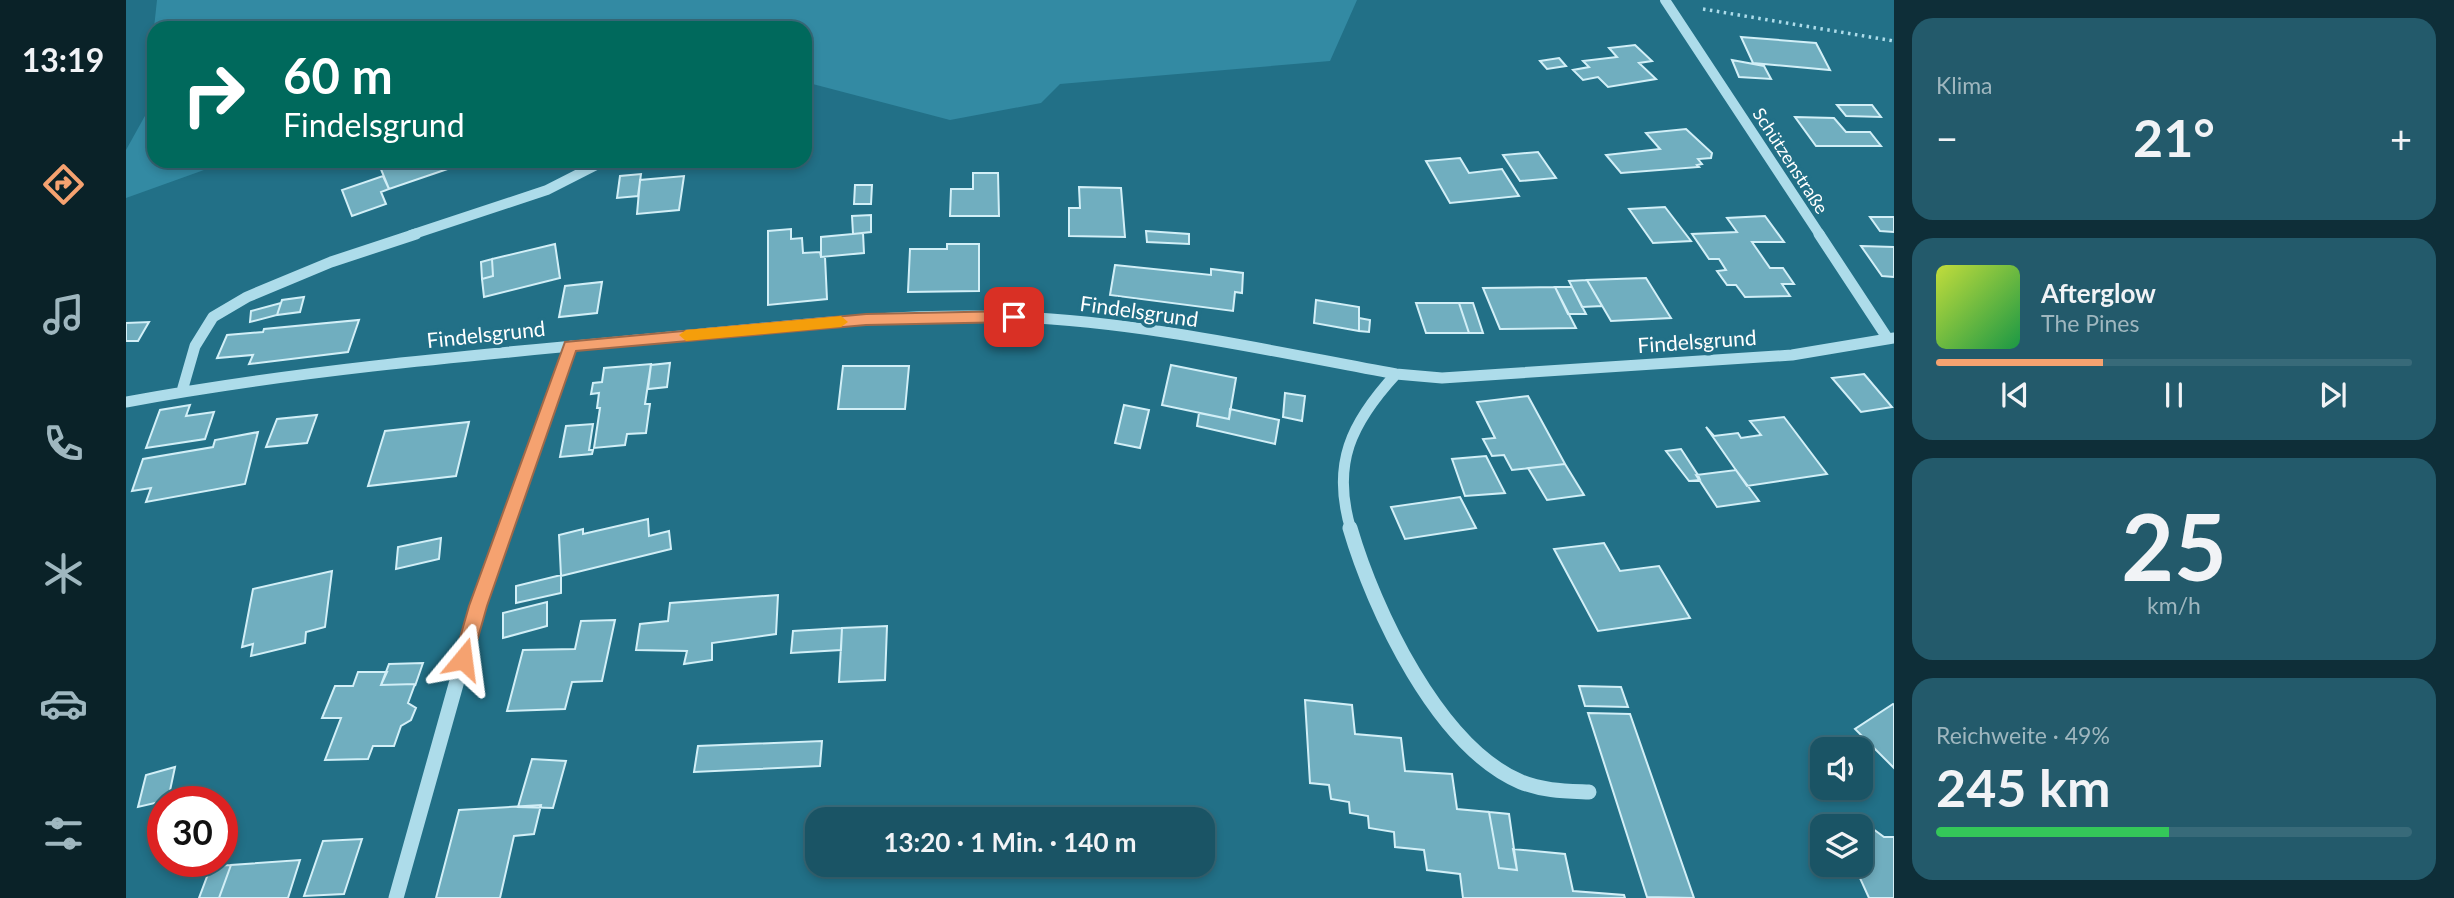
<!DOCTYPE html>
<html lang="de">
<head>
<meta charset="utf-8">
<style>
	body { margin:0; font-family:Lato,sans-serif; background:#235a6b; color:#f1f3f6; height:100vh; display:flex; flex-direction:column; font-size:26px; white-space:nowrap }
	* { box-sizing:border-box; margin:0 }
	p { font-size:23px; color:#9fb7bf }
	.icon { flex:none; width:38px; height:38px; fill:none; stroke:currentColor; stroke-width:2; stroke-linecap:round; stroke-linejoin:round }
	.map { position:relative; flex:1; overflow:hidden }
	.panel { display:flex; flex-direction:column; gap:18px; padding:18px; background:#0e2e38; width:560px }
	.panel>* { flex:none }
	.guide { position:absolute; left:21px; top:21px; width:665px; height:147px; border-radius:21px; box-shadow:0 4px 10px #0003,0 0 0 2px #386a79; background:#00695c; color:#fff; overflow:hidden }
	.buttons { position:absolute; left:1684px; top:737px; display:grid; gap:14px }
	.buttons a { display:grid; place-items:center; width:63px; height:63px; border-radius:14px; background:#1a5465; box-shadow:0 4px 10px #0003,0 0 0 2px #386a79; font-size:35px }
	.speed { position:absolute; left:21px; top:786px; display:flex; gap:14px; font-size:35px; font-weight:700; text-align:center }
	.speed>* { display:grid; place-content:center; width:91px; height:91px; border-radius:50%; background:#1a5465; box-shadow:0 4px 10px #0003,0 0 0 2px #386a79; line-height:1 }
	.speed .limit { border:10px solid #d22; background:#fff; color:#111 }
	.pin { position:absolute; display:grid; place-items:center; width:60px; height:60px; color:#fff; margin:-30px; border-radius:14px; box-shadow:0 4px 10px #0006 }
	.me { position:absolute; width:77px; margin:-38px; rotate:16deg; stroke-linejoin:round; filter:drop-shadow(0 0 5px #0008) }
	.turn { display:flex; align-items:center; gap:24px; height:147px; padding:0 21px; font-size:32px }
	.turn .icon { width:91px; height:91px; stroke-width:2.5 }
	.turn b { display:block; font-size:49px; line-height:60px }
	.big { font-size:52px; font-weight:700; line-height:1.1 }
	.panel .tile { flex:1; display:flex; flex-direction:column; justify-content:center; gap:10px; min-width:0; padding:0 24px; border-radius:21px; background:#235a6b }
	.panel .dial { align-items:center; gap:0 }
	.dial b { font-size:91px; line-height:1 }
	.song { display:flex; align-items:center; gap:21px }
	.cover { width:84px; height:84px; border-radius:10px; background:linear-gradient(135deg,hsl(70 70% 55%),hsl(140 70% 35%)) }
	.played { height:7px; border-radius:4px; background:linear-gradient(90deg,#f5a270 35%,#386a79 35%) }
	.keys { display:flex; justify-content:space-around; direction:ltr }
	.heat { display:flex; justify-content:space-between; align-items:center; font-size:38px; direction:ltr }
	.charge { height:10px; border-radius:5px; background:linear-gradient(90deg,#34c759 49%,#386a79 0) }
	.trip { position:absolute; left:679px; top:807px; width:410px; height:70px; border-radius:21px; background:#1a5465; box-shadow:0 4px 10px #0003,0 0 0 2px #386a79; font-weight:700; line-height:70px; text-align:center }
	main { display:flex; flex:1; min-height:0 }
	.tabs { display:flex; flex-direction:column; width:126px; justify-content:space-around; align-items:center; background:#0a2228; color:#9fb7bf }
	.tabs .icon { width:49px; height:49px }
	.tabs .active { color:#f5a270 }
	.tabs b { font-size:32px; color:#f1f3f6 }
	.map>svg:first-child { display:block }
	.green { fill:#338aa3 }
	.building { fill:#70aebf; stroke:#d2eff7; stroke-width:2 }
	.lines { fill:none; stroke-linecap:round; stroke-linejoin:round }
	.path { stroke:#addcea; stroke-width:3.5; stroke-dasharray:2.5 4.5; stroke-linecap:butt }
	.minor-far2 { stroke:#addcea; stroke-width:10 }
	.minor-far1 { stroke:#addcea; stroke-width:11 }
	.minor { stroke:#addcea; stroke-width:15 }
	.route { fill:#f5a270; stroke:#9f6949; stroke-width:2 }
	.slow { fill:#f59e0b }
	.labels { text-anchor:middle; stroke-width:7; stroke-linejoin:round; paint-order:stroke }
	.far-street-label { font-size:18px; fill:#fff; stroke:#227087 }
	.street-label { font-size:21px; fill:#fff; stroke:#227087 }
</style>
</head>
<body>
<main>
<nav class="tabs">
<b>13:19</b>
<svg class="icon active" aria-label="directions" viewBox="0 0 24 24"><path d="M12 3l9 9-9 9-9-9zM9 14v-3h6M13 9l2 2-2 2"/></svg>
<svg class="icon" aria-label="music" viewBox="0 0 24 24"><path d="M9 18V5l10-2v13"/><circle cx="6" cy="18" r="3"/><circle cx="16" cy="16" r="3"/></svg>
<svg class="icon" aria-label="phone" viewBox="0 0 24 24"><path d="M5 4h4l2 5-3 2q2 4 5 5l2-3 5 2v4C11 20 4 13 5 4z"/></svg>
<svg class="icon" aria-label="climate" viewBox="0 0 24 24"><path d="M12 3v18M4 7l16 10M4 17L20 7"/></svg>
<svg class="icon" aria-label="car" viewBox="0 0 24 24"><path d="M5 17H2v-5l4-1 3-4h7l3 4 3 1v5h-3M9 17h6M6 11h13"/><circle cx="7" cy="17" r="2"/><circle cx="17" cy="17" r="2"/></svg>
<svg class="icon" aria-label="filters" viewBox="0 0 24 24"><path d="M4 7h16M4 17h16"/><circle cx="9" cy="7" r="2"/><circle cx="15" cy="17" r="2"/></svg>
</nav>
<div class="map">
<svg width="1768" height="898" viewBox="0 0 1768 898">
	<rect width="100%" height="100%" fill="#227087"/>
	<path class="green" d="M31,0H1231L1204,61L934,84L915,103L824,120L679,82V28H28Z
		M28,29V161H103L0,198V150L20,114Z"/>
	<path class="building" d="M1615,37L1690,43L1704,70L1627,63Z
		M1509,45L1526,61L1513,63L1530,79L1482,87L1472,77L1457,80L1447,70L1463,67L1457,61L1491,57L1483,48Z
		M1433,58L1440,66L1421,69L1414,61Z
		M1606,60L1638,66L1645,79L1613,77Z
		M1711,105H1746L1755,117L1720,116Z
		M1669,117L1708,118L1720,132H1744L1755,146H1690Z
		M1560,129L1586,153L1585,158L1572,159L1576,164L1571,165L1573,167L1495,173L1480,155L1534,149L1520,133Z
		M1412,152L1430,178L1394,181L1377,155Z
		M1334,158L1343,173L1376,169L1393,196L1324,203L1300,161Z
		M254,161H345L263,189L252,162Z
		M847,173H872L873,216H824L825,189H847Z
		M515,174L512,196L491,198L494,176Z
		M257,176L263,189L255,192L260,204L226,216L216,190Z
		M558,176L553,210L511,214L514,180Z
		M729,185H746L745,204H728Z
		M953,187L995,188L999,237L943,236V208H954Z
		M1539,207L1565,241L1527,243L1503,209Z
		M745,215V232L727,234L726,216Z
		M1639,216L1658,242H1626L1644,268H1657L1668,284H1656L1664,296L1619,297L1610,285H1601L1591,271L1600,270L1593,259H1583L1566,234L1611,232L1601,218Z
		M1744,217H1768V232L1754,231Z
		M665,229V239L676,238L677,253L694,252L695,257H699L701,299L642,305V231Z
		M1020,231L1063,234V244L1021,242Z
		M737,233L738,253L695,257V237Z
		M429,244L434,278L358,297L356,279L367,276L366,259Z
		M821,244H853V291L782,292L784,249H821Z
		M1735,246L1768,247V277L1756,276Z
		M366,259L367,276L356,279L355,262Z
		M989,265L1085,275V269L1117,273L1116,293L1109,292L1107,311L984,295Z
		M1520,278L1545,318L1485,321L1461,280Z
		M1461,280L1476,306L1456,307L1443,281Z
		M476,282L471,313L433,317L439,286Z
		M1429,287H1446L1460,314H1442Z
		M1429,287L1450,328L1374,329L1357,288Z
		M178,297L174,312L151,315L156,300Z
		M1190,300L1233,307V331L1188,323Z
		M155,303L151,315L124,322L125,311Z
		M1290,303H1333L1343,333H1300Z
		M1333,303H1347L1357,333H1343Z
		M1233,318L1244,320L1243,332L1233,331Z
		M233,320L222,352L123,364L127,355L91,358L101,335L137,332L138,329Z
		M23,322L12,341H0V323Z
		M544,363L541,387L522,389L525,365Z
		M525,364L519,404H524L520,433L501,434L499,445L468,448L474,408H471L473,393L465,394L467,383L476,382L478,368Z
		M1045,365L1110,378L1103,419L1036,405Z
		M717,366H783L779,409H712Z
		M1738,374L1766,407L1735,412L1706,378Z
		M1159,393L1179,396L1176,421L1157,417Z
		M1402,396L1439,464L1386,470L1378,455L1366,456L1357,439L1369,438L1351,402Z
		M64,405L60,416L88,412L79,439L20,448L34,410Z
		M998,405L1023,410L1014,448L989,443Z
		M1104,409L1153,420L1149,444L1071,426L1073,413L1103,419Z
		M191,415L181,443L140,447L151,419Z
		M1658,417L1701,474L1621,486L1580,427L1588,436L1612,433L1615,438L1635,435L1624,421Z
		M343,422L330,476L242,486L259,431Z
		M467,424L463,450H467L466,454L434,457L440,426Z
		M132,432L119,484L20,502L25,488L6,491L17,459L87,447L89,440Z
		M1555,449L1572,475L1574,480L1563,481L1540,451Z
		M1360,456L1379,493L1339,496L1326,459Z
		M1439,464L1458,495L1421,500L1402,468Z
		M1610,470L1633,501L1591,507L1570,475Z
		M1334,497L1350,528L1279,539L1265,507Z
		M522,519L523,536L543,531L545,549L435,576L433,535L457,529V534Z
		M315,538L313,559L270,569L272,547Z
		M1478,543L1494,571L1533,566L1564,618L1472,631L1428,549Z
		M206,571L199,627L180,632L179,643L125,656L127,644L116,647L127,589Z
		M435,575V593L390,603V586Z
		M652,595L650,634L586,643V660L558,664L561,651L510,650L514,624L542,621L544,603Z
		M421,602V626L377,638V613Z
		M489,620L476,681L446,682L439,709L381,711L397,650L449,649L455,621Z
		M761,626L759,680L713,682L716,628Z
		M716,628L715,650L665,653L667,631Z
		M297,663L289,686V684L255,685L263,664Z
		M232,672H261L255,685L289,684L282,703L290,708L285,720L275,726L268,746H247L242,759L199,760L215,718H196L209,686H227Z
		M1453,686L1495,687L1502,707L1459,706Z
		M1179,700L1226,705L1229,734L1275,738L1279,771L1326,774L1331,809L1363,812L1373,868L1391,870L1387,849L1439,854L1447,891L1498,895L1499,898H1337L1334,874L1301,870L1298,850L1269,847L1268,832L1243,828L1242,816L1224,813L1223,802L1205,799L1203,785L1184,783Z
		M1767,704L1768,705V768L1729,729Z
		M1462,713L1504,714L1568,898L1521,897Z
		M696,741L694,766L568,772L572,746Z
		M406,759L440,761L427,808L392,807Z
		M49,767L42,800L12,807L20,775Z
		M415,805L408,834L388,836L374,898H310L333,810Z
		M1363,812L1383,814L1391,870L1373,868Z
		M1739,823L1758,837H1768V898H1743L1734,878L1717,864H1734V831Z
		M236,839L218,894L178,896L197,841Z
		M174,860L162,898H93L105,865Z
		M105,865L93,898H73L85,866Z"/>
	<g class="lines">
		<path class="path" d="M1577,9L1768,41"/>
		<path class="minor-far2" d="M1539,0L1694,235
			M285,235L421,190L478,161"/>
		<path class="minor-far1" d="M1693,234L1762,339
			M56,391L69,346L87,317L121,297L205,262L290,234
			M0,402C173,370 348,355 523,339C645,328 767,312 889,317C1017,322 1144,351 1270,374L1316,378L1666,355L1768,338
			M379,530L445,346
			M1225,530C1205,464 1225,423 1270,374"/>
		<path class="minor" d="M1224,528C1248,610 1312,747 1395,782C1417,791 1440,791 1463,792
			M270,898L352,606L380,528"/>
	</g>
	<path class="route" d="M888,311L895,317L888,322L740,325L450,351L361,606L346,659L344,665L337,668L331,665L328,659L343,606L439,342L740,314Z"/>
	<path class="slow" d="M715,316L722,322L715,327L560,341L553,335L560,330Z"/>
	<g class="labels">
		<g class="far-street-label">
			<text transform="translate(1664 161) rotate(57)" y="6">Schützenstraße</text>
		</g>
		<g class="street-label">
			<text transform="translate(1013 312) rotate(8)" y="7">Findelsgrund</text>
			<text transform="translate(360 335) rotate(-6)" y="7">Findelsgrund</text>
			<text transform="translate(1571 342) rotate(-4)" y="7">Findelsgrund</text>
		</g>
	</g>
</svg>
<div class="buttons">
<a><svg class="icon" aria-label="sound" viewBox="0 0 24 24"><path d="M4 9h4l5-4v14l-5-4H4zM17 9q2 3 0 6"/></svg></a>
<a><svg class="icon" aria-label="layers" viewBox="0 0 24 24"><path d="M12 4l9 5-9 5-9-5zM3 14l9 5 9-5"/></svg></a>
</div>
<div class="speed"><div class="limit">30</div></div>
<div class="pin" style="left:888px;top:317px;background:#d93025"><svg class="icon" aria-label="arrive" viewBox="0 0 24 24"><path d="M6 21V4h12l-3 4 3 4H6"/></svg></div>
<svg class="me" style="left:337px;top:659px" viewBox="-20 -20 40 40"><path d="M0-17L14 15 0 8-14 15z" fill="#f5a270" stroke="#fff" stroke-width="4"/></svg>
<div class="trip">13:20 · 1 Min. · 140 m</div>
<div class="guide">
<div class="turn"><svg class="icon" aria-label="right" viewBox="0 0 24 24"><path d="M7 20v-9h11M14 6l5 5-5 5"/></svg><div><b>60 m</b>Findelsgrund</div></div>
</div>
</div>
<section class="panel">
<div class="tile"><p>Klima</p>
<div class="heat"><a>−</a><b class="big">21°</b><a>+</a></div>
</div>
<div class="tile">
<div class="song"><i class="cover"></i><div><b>Afterglow</b><p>The Pines</p></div></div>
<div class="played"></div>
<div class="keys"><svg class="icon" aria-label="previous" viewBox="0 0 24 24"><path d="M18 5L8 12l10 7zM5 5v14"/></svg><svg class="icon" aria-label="pause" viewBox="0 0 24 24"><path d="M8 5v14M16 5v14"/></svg><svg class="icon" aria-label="next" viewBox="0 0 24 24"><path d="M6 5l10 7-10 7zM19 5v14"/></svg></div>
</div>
<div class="tile dial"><b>25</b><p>km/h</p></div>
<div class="tile"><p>Reichweite · 49%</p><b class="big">245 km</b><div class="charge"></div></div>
</section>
</main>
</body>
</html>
